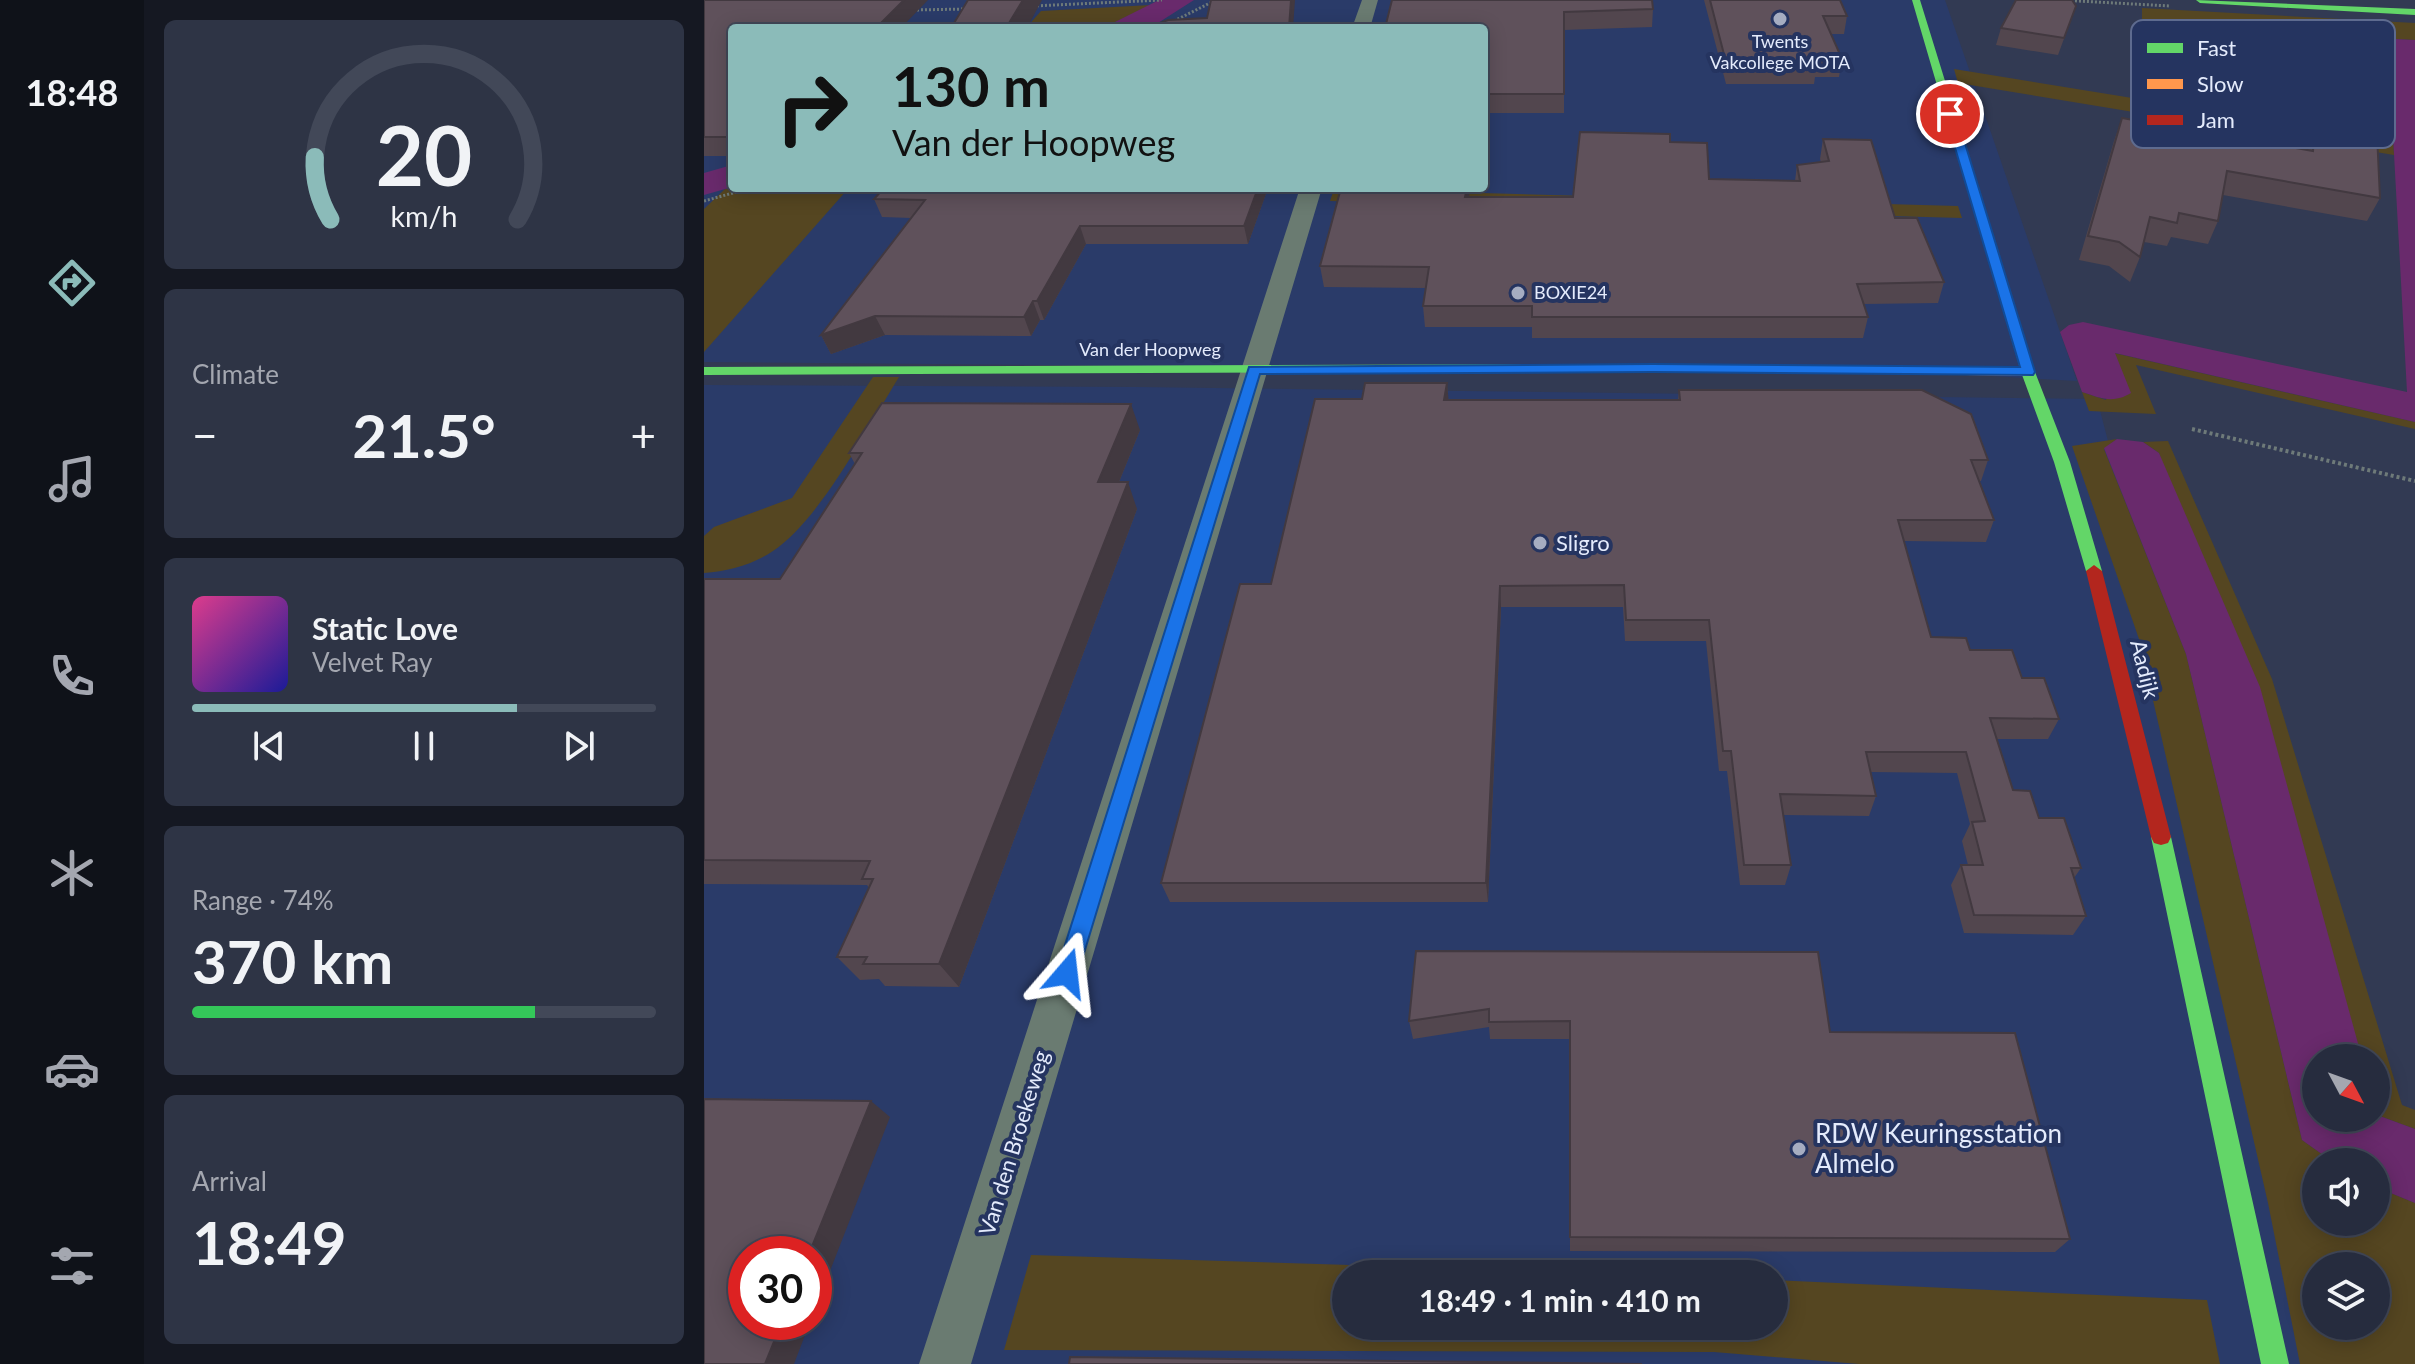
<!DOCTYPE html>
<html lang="en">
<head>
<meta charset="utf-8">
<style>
	body { margin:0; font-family:Lato,sans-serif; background:#2e3445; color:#f1f3f6; height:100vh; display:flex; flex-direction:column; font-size:30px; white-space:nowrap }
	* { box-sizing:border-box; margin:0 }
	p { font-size:26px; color:#a4a7b0 }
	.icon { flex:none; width:44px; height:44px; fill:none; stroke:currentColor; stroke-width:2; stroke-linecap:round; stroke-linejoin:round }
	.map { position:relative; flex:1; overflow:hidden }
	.details { display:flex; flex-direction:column; gap:20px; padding:20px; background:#151822; width:560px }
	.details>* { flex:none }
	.top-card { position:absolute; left:24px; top:24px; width:760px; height:168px; border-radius:8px; box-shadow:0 4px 20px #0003,0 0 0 2px #424858; background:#8bbbb9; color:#111; overflow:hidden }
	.needle { width:52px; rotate:131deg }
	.tools { position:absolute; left:1598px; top:1044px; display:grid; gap:16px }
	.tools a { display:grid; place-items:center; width:88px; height:88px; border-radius:50%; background:#262c3e; box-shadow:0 4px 20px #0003,0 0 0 2px #424858; font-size:40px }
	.speed { position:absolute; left:24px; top:1236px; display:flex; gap:16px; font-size:40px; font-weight:700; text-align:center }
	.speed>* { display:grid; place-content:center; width:104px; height:104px; border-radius:50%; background:#262c3e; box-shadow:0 4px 20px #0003,0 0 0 2px #424858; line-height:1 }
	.speed .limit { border:12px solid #d22; background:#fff; color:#111 }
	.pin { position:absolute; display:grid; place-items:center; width:68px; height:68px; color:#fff; margin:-34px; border:4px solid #fff; border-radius:50%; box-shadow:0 2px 8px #0007 }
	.me { position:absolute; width:88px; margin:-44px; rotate:17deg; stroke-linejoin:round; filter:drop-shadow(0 0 6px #0008) }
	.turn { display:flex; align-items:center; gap:28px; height:168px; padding:0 32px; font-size:36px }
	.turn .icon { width:104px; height:104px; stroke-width:2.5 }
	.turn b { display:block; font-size:56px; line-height:68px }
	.big { font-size:60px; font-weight:700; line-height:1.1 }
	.details .widget { flex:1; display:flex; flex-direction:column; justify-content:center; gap:12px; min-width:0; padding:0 28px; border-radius:12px; background:#2e3445 }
	.details .dial { align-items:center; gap:0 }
	.dial svg { height:208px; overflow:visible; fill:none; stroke:#424858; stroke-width:7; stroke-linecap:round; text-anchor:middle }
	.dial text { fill:#f1f3f6; stroke:none }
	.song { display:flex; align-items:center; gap:24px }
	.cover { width:96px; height:96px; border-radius:12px; background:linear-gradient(135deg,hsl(330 70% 55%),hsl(240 70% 35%)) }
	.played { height:8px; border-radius:4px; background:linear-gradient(90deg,#8bbbb9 70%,#424858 70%) }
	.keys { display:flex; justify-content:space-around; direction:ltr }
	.heat { display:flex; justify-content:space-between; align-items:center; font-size:44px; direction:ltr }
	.charge { height:12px; border-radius:6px; background:linear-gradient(90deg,#34c759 74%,#424858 0) }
	.trip { position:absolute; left:628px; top:1260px; width:456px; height:80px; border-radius:40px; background:#262c3e; box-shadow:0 4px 20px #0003,0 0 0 2px #424858; font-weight:700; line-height:80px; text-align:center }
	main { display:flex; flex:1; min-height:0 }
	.dock { display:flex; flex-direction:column; width:144px; justify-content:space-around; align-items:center; background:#0f1219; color:#a4a7b0 }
	.dock .icon { width:56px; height:56px }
	.dock .current { color:#8bbbb9 }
	.dock b { font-size:36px; color:#f1f3f6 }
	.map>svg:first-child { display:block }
	.built { fill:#2a3b69; fill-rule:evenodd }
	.green { fill:#554621; fill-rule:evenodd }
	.water { fill:#692a6c }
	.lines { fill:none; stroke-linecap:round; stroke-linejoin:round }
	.path-far1 { stroke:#6e7a79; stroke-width:3; stroke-dasharray:2 2; stroke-linecap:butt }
	.path { stroke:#6e7a79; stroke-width:4; stroke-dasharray:3 3; stroke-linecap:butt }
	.street { fill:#6a7b71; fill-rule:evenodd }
	.fast { fill:#63d668; fill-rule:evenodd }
	.slow { fill:#ff974d; fill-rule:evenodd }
	.jam { fill:#b3261e; fill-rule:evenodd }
	.wall { fill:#52464e }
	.shaded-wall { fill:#423940 }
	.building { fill:#5f515b; stroke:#423940; stroke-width:2 }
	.route { fill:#1a73e8; stroke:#114b97; stroke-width:2 }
	.poi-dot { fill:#a6adc1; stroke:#253460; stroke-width:3 }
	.labels { text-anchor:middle; stroke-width:8; stroke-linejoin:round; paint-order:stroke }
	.far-poi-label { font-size:18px; fill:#e4ebfc; stroke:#253460 }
	.far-street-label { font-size:18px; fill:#e4ebfc; stroke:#253460 }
	.poi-label { font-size:22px; fill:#e4ebfc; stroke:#253460; text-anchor:start }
	.street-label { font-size:22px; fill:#e4ebfc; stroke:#253460 }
	.near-poi-label { font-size:26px; fill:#e4ebfc; stroke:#253460; text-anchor:start }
	.key { fill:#253460; stroke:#5e6b8f; stroke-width:2 }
	.key-label { font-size:22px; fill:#e4ebfc }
</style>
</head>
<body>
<main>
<nav class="dock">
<b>18:48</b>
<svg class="icon current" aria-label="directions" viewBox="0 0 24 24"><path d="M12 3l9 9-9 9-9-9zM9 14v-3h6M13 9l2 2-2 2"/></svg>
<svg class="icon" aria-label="music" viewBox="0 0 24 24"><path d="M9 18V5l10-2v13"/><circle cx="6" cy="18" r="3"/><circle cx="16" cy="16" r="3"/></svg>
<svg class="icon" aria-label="phone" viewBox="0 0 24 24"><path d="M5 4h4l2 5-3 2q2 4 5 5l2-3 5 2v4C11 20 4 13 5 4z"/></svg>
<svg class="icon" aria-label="climate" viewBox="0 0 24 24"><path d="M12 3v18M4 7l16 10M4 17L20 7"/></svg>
<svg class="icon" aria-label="car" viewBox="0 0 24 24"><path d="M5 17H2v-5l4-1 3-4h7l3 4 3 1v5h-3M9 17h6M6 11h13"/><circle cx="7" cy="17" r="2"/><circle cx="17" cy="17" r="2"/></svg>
<svg class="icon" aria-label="filters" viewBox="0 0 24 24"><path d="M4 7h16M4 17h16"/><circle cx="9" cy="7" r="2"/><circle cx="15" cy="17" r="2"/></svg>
</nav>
<section class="details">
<div class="widget dial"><svg viewBox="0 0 100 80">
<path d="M14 69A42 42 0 1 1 86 69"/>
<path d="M14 69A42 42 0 0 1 8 45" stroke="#8bbbb9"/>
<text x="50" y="56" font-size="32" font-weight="700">20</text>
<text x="50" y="72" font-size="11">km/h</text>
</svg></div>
<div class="widget"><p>Climate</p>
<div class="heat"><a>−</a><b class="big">21.5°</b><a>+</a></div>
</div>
<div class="widget">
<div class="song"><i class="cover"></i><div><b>Static Love</b><p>Velvet Ray</p></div></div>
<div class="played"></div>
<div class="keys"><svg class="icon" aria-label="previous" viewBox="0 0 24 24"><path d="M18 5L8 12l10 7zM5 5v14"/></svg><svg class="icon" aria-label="pause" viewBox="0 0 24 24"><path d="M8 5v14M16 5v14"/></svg><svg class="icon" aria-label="next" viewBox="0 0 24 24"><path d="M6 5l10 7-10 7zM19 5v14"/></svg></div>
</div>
<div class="widget"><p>Range · 74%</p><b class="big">370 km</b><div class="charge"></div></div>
<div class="widget"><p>Arrival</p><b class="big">18:49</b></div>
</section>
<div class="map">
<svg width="1711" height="1364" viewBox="0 0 1711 1364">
	<rect width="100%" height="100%" fill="#323a53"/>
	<path class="built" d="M0,0H1241L1373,381L1234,373L0,362ZM28,28H780V188H28Z
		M0,385L432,387L1393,399L1620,1266H1612V1326L1646,1364H0ZM42,1254H110V1322H42ZM642,1274H1070V1326H642Z"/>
	<path class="green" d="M447,5L399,28H322L337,11Z
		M1438,8L1711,23V40L1690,39L1684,44L1690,155L1254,83L1250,69L1644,133L1632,30L1438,19Z
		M21,189L143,190L0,352V209Z
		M630,189L1254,206L1258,218L626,201Z
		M1410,353L1711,422V429L1432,365L1452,414L1385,411L1378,392L1402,400Z
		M169,377H195C164,427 116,520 69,551C48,565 24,571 0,573V536L10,527L88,498Z
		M1413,439L1400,449L1482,654L1598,1140L1629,1162H1612V1222H1672V1187L1711,1203V1364H1596L1564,1203L1435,639L1368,446ZM1612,1266H1672V1326H1612Z
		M1464,441L1568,679L1698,1105L1711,1110V1129L1673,1115L1672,1058H1658L1455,453L1439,442Z
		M327,1255L933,1274H642V1326H1070V1280L1503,1300L1516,1364H1155L1010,1352L300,1350Z"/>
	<path class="water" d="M455,0H490L446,28H399Z
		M1690,39L1711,40V422L1411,353L1427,393C1409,404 1396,398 1378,392L1356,332L1365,325L1379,322L1703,392L1684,44Z
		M28,165V187L0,195V173Z
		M1413,439L1439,442L1455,453L1556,687L1658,1058H1612V1118H1672V1111L1673,1115L1711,1129V1203L1672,1187V1162H1629L1598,1140L1482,654L1400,448Z"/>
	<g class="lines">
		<path class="path-far1" d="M1355,0L1466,6
			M329,6L458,0
			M209,10L263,9
			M470,21L512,0
			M0,201L47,188"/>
		<path class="path" d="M1488,429L1711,481"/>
		<path class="street" d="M658,0H674L666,28H648Z
			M596,188H618L267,1364H215Z"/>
		<path class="fast" d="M1208,0H1216L1331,372L1366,462L1398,571L1396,575L1390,577L1382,571L1350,462L1317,372Z
			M1492,0L1711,9V15L1496,3Z
			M868,364L875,368L873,371L0,375V367Z
			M1457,829L1464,831L1467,837L1585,1364H1557L1447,837L1450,831Z"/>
		<path class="slow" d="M1072,365L1324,368L1331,372L1324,376L1067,372L1065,369Z"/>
		<path class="jam" d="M868,364L1072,365L1079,369L1072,373L863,371L861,368Z
			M1390,565L1398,571L1467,837L1464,843L1457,845L1450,843L1447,837L1382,571Z"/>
	</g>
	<path class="wall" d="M0,0L28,28V156H0Z
		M688,0L949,9L948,27L860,30V113H780V28Z
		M1000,0H1136L1143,16L1140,34H1127L1138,59L1135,77H1111L1110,84H1022Z
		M1372,6L1354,55L1292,45L1297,28Z
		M1418,118L1600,149V146L1611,124L1676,198L1663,221L1519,195L1514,221L1504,244L1467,237L1463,246L1440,242L1436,257L1426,282L1405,266L1375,260L1410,141Z
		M1119,139L1191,218L1240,282L1234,303L1160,304L1164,317L1159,338H828V327H721L719,306L722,288L620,287L616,266L637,188H766L765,197H869L966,142L1005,179L1091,181L1093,165L1117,162L1116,159Z
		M564,188L544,244H382L340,320H336L327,336L181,335L127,354L117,335L207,218L178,217L170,199Z
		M743,383L744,400H974L975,390L1284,460L1277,481H1275L1290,520L1282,542L1200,541L1227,637L1266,650L1318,678L1355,719L1344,739H1292L1309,790L1335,818L1377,868L1370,878L1382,916L1369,935L1260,933L1247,885L1257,865H1264L1258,841L1266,824L1253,773L1166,772L1172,796L1165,816L1079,815L1087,865L1081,885H1036L1023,771H1015L1002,641H921L919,607H797L784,902H466L457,883L567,584L658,399Z
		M436,430L415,482L433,509L255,987L181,986L175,979L156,980L133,957L165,888L163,885L0,884V579H76L151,464L145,453Z
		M712,951L1126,1032L1366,1239L1351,1252L866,1251L865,1039H786L785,1027L709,1039L705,1021Z"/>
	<path class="shaded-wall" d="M200,0H224L197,28H172Z
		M319,0H338L323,28H302Z
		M587,0H591L589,28H585Z
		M554,188H564L544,244L540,226Z
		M763,188H766L763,217L761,197Z
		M376,226L382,244L340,320L333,301Z
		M329,301L336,320L327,336L320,317Z
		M171,316L181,335L127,354L117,335Z
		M743,383L745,404L740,400Z
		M427,404L436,430L404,509L394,482Z
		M424,482L433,509L255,987L235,964Z
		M796,586L797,607L784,902L782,883Z
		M167,1101L186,1117L110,1312V1254H105Z
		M78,1322H106L90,1364H61Z"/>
	<path class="building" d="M0,0H200L172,28H28V137H0Z
		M264,0H319L302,28H247Z
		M507,0H587L585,28H443L464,20L503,18Z
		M688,0H948L949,9L860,12V94H780V28H681Z
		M1006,0H1136L1143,16H1119L1138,59L1111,58L1113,66H1023Z
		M1312,0H1368L1372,6L1360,38L1297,28Z
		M1418,118L1609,151L1611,124L1673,134L1676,198L1523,171L1514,221L1475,213L1473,223L1446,217L1436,257L1415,242L1384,236Z
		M876,132L966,134V142L1003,143L1005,179L1096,181L1093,165L1125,161L1119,139L1167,140L1191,218H1213L1240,282L1153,284L1164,317H828V306H719L725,267L616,266L637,188H763L761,197H869Z
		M180,188H554L540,226H376L333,301H329L320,317L171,316L117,335L221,200L170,199Z
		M661,383H743L740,400H976L975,390H1218L1267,414L1284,460H1267L1290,520H1194L1227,637L1262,638L1266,650H1308L1318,678H1340L1355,719L1286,718L1309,790L1326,791L1335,818H1360L1377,868H1367L1382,916L1270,915L1257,865H1279L1268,822L1281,821L1262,752H1162L1172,796L1076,794L1087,865H1040L1027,751H1019L1005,620H922L920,585L796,586L782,883H457L536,584H567L611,399H658Z
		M178,403L427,404L394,482H424L235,964H159L163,957H133L169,879H158L166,861L0,860V579H76L158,453H145Z
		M712,951L1114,952L1126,1032L1311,1033L1366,1239L866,1237V1021L785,1022V1009L705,1021Z
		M0,1099L167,1101L105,1254H42V1322H78L61,1364H0Z
		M366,1357L938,1364H365Z"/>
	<path class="route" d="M1246,111L1252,114L1331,372L1329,375L949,372L556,374L374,973L371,980L363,983L355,980L352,973L545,367L949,364L1316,367L1241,114Z"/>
	<g class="poi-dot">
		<circle cx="1076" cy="19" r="8"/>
		<circle cx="814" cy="293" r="8"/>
		<circle cx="836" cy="543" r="8"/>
		<circle cx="1095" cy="1149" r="8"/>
	</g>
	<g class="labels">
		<g class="far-poi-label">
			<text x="1076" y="48">Twents<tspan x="1076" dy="21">Vakcollege MOTA</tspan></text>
			<text x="830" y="299" text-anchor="start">BOXIE24</text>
		</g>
		<g class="far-street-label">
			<text x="446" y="356">Van der Hoopweg</text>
		</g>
		<g class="poi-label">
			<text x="852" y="551">Sligro</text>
		</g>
		<g class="street-label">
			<text transform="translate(1441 669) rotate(76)" y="8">Aadijk</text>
			<text transform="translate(310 1143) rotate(-73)" y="8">Van den Broekeweg</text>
		</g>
		<g class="near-poi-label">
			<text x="1111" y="1143">RDW Keuringsstation<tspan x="1111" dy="30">Almelo</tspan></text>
		</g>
	</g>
	<rect x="1427" y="20" width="264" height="128" rx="12" class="key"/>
	<rect x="1443" y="43" width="36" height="10" fill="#63d668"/>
	<rect x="1443" y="79" width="36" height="10" fill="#ff974d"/>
	<rect x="1443" y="115" width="36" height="10" fill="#b3261e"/>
	<g class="key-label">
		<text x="1493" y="56">Fast</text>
		<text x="1493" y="92">Slow</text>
		<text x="1493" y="128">Jam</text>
	</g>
</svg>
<div class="tools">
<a><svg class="needle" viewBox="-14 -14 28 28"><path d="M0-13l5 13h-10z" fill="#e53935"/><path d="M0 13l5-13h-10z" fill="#a4a7b0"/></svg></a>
<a><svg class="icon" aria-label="sound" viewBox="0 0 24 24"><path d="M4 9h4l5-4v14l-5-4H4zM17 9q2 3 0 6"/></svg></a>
<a><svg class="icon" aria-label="layers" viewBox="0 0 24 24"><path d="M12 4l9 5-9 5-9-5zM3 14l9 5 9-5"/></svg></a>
</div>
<div class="speed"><div class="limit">30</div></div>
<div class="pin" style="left:1246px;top:114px;background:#d93025"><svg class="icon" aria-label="arrive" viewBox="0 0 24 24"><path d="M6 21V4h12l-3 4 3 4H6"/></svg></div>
<svg class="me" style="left:363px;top:973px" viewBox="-20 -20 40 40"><path d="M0-17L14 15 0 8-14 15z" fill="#1a73e8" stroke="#fff" stroke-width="4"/></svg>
<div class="trip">18:49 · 1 min · 410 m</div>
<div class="top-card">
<div class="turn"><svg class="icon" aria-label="right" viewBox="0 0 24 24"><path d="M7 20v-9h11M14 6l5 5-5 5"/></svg><div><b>130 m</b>Van der Hoopweg</div></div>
</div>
</div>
</main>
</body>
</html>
